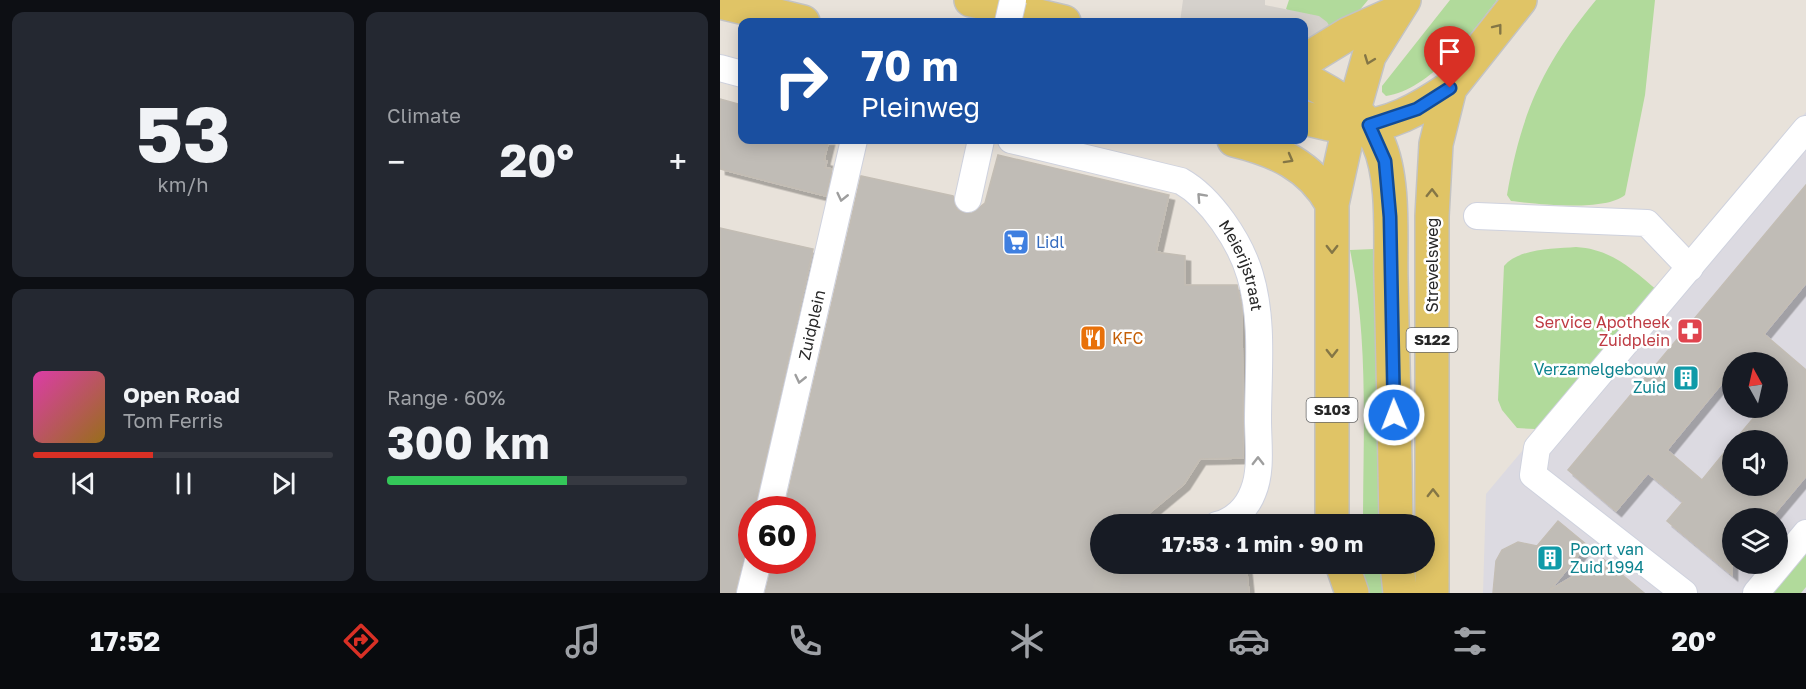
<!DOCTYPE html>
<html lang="en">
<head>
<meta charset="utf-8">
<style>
	body { margin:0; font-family:"Golos Text",sans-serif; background:#242831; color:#f1f3f6; height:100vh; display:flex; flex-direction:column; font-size:22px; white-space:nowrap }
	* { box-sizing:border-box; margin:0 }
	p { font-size:20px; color:#9ea1a6 }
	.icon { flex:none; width:33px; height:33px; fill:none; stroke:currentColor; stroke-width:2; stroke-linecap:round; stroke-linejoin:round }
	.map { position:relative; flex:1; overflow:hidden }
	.side { display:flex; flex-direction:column; gap:12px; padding:12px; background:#0d0f14; width:720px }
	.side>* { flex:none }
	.banner { position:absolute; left:18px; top:18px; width:570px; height:126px; border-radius:12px; box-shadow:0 3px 15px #0003; background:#1a4fa0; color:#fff; overflow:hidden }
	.needle { width:39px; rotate:352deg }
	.tools { position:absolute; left:1002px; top:352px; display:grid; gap:12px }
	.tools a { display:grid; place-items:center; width:66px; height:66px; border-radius:50%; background:#171b24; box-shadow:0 3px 15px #0003; font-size:30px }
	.speed { position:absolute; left:18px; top:496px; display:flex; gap:12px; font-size:30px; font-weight:700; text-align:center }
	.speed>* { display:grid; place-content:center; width:78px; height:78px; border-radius:50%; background:#171b24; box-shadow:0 3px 15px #0003; line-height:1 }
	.speed .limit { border:9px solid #d22; background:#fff; color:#111 }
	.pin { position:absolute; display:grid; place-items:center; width:51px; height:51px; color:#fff; margin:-62px -26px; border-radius:50% 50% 50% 0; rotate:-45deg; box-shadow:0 0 6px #0007 }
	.pin .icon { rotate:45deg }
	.me { position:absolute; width:66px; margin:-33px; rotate:359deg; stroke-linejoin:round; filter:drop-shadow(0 0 4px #0008) }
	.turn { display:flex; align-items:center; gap:21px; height:126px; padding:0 24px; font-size:27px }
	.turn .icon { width:78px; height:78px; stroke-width:2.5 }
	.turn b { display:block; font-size:42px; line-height:51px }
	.big { font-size:45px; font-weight:700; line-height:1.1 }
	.side .widget { flex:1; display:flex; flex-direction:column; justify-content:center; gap:9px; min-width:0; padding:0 21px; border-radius:12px; background:#242831 }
	.side .dial { align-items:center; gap:0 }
	.dial b { font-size:78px; line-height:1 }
	.song { display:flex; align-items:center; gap:18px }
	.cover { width:72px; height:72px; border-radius:9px; background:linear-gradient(135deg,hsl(320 70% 55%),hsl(40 70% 35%)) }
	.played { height:6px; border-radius:3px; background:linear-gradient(90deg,#d93025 40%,#363941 40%) }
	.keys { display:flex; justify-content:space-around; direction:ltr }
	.heat { display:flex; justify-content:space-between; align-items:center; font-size:33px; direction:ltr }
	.charge { height:9px; border-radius:4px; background:linear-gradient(90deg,#34c759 60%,#363941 0) }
	.side .tiles { flex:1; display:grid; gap:12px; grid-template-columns:repeat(2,1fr) }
	.trip { position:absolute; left:370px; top:514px; width:345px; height:60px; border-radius:30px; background:#171b24; box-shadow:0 3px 15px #0003; font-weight:700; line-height:60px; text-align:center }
	.dock { display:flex; height:96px; justify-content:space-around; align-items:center; background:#090b0e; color:#9ea1a6 }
	.dock .icon { width:42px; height:42px }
	.dock .current { color:#d93025 }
	.dock b { font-size:27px; color:#f1f3f6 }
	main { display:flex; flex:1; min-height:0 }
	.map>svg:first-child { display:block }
	.industrial { fill:#dcdae1; fill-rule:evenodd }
	.green { fill:#b1da9b }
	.plaza { fill:#d5d1cc }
	.building { fill:#c0bcb6; stroke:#c3bdb4; stroke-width:1.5; fill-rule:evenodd; filter:url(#shadow) }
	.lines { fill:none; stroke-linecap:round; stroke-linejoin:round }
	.street-tunnel { stroke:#c1bdb6; stroke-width:26; stroke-dasharray:26 13; stroke-linecap:butt }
	.street-casing { stroke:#cfd2de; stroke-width:28 }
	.primary-casing { stroke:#c3c3c3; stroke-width:36 }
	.street { stroke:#fff; stroke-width:26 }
	.primary { stroke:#e0c466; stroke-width:33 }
	.street-bridge-casing { stroke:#cfd2de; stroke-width:28; stroke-linecap:butt }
	.street-bridge { stroke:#fff; stroke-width:26 }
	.oneway { stroke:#847646 }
	.oneway2 { stroke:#9e9e9e }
	.route-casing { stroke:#114b97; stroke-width:15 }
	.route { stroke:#1a73e8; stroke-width:10 }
	.labels { text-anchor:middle; stroke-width:5; stroke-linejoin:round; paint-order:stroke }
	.shield { fill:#fff; stroke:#686868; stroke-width:1.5 }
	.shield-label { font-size:15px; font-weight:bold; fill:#272727 }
	.shop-label { font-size:16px; fill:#366cbe; stroke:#fff; text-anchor:start }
	.street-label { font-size:16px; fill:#272727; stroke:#fff }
	.health-label { font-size:16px; fill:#be3a42; stroke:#fff; text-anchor:end }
	.food-label { font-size:16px; fill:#c56008; stroke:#fff; text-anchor:start }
	.culture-label { font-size:16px; fill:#0d838f; stroke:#fff; text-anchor:end }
</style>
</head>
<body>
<main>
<section class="side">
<div class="tiles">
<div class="widget dial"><b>53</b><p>km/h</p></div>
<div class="widget"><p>Climate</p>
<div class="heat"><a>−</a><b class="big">20°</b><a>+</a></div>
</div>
<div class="widget">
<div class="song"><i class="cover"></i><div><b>Open Road</b><p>Tom Ferris</p></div></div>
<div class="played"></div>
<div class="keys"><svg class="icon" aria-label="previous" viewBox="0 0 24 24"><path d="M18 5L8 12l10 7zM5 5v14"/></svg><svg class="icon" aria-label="pause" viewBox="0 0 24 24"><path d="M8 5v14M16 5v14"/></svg><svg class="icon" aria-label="next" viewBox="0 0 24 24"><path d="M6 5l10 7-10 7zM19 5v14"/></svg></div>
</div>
<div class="widget"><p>Range · 60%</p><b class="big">300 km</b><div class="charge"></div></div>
</div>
</section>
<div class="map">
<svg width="1086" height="593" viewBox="0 0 1086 593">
	<defs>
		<filter id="shadow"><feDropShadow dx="5.5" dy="5.5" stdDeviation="0" flood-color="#0004"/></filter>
	</defs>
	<rect width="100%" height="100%" fill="#e8e2da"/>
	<path class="industrial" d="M1086,112V593H763L766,494ZM1012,363H1058V408H1012ZM1012,441H1058V486H1012ZM1012,519H1058V564H1012Z"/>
	<path class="green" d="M569,0H648L624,29L610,38L566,9Z
		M730,0H777C752,33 710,90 666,96L662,92V86Z
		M876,0H935L925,95L905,195C884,212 818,204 791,201L787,195C801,113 823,64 876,0Z
		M856,247C891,249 912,269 938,291L830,425L815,429L797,428L782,410L778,400L784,266C799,248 834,249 856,247Z
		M654,249L657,452L661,525H643C643,433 649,340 630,250Z
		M1086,547V587L1081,593H1047Z
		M643,564H663L665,593H644Z"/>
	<path class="plaza" d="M463,0H545V5L599,16L607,22L613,32L584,50V22H460Z"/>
	<path class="building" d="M0,99L22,105V140H109L104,160L107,161L105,168L112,169L106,196L0,169Z
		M278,155L449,195L436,252L465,256V285H517L522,309L523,458L480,459L464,484L416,524L419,525H381V564H526L529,593H45L53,561H82V510H64L141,176L233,196L237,210L252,213L265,203Z
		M1086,185V283L1044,334L1086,370V476L1050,519H1012V575L947,521L963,502L928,473L896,511L848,470ZM1012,363H1058V408H1042L1014,441H1058V486H1012V443L982,480L947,450L1012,371Z
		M0,228L93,249L34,510H32V548L23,557L15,593H0Z
		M838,521L867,545L830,590L883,559L924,593H773L776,561L782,550L798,542L817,546Z"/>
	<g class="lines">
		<path class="street-tunnel" d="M385,593L392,564"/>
		<defs>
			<g id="street">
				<path d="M0,68L22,74"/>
				<path id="s1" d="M291,140L461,181C491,198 520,241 530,275C544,321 538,373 538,420C538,443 542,471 533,492C527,508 514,521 497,525"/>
				<path d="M248,199L261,140"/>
				<path d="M757,216L927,223L970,268"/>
				<path id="s2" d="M49,510L134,140"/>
				<path d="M30,593L38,561"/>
				<path d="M964,593L813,475L817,448L1086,129"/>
				<path d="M1036,593L1086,533"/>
			</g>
			<path id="primary" d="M251,0L344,22
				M0,2L83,22
				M584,61L628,34L673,14
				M584,79C614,94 644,111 658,142C675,179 670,238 671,278C673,360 675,443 676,525
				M584,118C598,121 615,127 630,127C667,128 701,108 730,88
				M514,140C555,150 591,165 612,204
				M612,525V204L629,127L649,56L684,0
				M622,564L632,593
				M677,564L680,593
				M712,593V216L716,144L730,88L800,0"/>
		</defs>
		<use href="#street" class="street-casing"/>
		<use href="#primary" class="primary-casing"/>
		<use href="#street" class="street"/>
		<use href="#primary" class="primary"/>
		<defs>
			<path id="street-bridge" d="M288,22L293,0"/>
		</defs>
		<use href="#street-bridge" class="street-bridge-casing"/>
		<use href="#street-bridge" class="street-bridge"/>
	</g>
	<defs><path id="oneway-chevron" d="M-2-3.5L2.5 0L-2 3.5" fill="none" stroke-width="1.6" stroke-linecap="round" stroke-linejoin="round" transform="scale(1.5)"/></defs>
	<g class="oneway">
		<use href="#oneway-chevron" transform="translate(778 28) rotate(-52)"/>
		<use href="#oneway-chevron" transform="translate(649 60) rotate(111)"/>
		<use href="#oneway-chevron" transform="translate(569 159) rotate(29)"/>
		<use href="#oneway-chevron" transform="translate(712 193) rotate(-89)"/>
		<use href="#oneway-chevron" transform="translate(612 249) rotate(90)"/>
		<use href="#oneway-chevron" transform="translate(612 353) rotate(90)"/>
		<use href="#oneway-chevron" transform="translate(713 493) rotate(-90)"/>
	</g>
	<g class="oneway2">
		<use href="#oneway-chevron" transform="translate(122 197) rotate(103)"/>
		<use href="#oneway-chevron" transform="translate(481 197) rotate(-133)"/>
		<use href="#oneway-chevron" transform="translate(80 379) rotate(103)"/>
		<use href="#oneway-chevron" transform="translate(538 461) rotate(-90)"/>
	</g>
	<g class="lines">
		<defs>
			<path id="route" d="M674,415L670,217L665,161L649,125L697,109L730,88"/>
		</defs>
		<use href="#route" class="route-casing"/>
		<use href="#route" class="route"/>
	</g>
	<defs>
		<symbol id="supermarket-square" viewBox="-11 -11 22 22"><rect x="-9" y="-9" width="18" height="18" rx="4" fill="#3f7fe0" stroke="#fff"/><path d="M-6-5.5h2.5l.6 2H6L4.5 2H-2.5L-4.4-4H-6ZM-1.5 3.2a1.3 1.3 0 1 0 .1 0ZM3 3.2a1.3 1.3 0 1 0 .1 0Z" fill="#fff"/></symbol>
		<symbol id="pharmacy-square" viewBox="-11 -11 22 22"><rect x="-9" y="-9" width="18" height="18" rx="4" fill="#e0444e" stroke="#fff"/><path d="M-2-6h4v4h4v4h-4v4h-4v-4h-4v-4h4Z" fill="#fff"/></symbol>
		<symbol id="restaurant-square" viewBox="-11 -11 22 22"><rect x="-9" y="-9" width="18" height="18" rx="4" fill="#e8710a" stroke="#fff"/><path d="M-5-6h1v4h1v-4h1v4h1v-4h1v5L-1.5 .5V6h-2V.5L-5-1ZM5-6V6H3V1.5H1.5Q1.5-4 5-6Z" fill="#fff"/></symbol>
		<symbol id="building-square" viewBox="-11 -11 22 22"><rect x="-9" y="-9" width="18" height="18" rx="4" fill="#0f9aa8" stroke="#fff"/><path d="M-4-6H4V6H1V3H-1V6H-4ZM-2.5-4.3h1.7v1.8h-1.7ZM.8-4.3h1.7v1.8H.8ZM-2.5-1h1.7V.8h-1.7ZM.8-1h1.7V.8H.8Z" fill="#fff"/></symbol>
	</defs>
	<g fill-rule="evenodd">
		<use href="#supermarket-square" x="281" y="227" width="30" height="30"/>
		<use href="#pharmacy-square" x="955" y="316" width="30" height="30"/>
		<use href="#restaurant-square" x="358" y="323" width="30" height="30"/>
		<use href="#building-square" x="951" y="363" width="30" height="30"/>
		<use href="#building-square" x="815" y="543" width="30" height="30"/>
	</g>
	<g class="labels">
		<g class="shield">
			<rect x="686.5" y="328" width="51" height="24" rx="4.5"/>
			<rect x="586.5" y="398" width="51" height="24" rx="4.5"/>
		</g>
		<g class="shield-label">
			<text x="712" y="345">S122</text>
			<text x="612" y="415">S103</text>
		</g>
		<g class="shop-label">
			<text x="316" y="248">Lidl</text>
		</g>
		<g class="street-label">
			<text transform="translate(712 265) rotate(-90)" y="6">Strevelsweg</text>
			<text dy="6" stroke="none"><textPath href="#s1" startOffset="282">Meierijstraat</textPath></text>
			<text dy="6" stroke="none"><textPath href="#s2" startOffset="190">Zuidplein</textPath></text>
		</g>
		<g class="health-label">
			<text x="950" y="328">Service Apotheek<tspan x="950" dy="18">Zuidplein</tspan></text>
		</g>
		<g class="food-label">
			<text x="392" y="344">KFC</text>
		</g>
		<g class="culture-label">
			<text x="946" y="375">Verzamelgebouw<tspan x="946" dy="18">Zuid</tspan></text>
			<text x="850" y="555" text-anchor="start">Poort van<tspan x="850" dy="18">Zuid 1994</tspan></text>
		</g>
	</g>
</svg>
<div class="tools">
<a><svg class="needle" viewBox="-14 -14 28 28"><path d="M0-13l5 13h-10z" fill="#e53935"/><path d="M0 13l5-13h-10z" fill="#9ea1a6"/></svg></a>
<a><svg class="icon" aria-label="sound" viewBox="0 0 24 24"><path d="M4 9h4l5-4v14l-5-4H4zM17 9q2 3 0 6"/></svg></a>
<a><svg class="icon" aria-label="layers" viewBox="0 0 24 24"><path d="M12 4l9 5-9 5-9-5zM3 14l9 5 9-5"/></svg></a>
</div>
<div class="speed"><div class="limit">60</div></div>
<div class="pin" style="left:730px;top:88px;background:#d93025"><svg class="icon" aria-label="arrive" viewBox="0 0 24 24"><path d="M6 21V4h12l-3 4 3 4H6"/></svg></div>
<svg class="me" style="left:674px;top:415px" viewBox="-20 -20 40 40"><circle r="17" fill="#1a73e8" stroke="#fff" stroke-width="3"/><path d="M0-11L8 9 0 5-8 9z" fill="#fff"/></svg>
<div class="trip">17:53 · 1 min · 90 m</div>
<div class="banner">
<div class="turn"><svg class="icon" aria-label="right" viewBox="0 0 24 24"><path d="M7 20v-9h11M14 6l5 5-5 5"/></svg><div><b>70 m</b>Pleinweg</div></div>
</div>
</div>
</main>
<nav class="dock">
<b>17:52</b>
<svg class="icon current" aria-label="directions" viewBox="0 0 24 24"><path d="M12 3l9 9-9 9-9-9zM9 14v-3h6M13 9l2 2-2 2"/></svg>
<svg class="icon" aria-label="music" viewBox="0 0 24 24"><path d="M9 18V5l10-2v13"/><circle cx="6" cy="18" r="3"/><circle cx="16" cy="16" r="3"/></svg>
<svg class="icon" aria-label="phone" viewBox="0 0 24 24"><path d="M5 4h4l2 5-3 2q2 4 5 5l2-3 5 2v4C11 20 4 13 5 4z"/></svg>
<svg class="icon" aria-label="climate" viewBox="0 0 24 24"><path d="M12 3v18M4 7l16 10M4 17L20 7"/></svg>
<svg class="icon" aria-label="car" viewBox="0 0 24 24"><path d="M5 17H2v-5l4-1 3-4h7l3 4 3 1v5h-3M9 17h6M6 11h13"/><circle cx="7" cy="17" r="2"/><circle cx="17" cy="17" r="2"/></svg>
<svg class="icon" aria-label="filters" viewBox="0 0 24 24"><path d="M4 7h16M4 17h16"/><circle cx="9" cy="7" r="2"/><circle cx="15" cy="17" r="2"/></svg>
<b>20°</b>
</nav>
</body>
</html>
